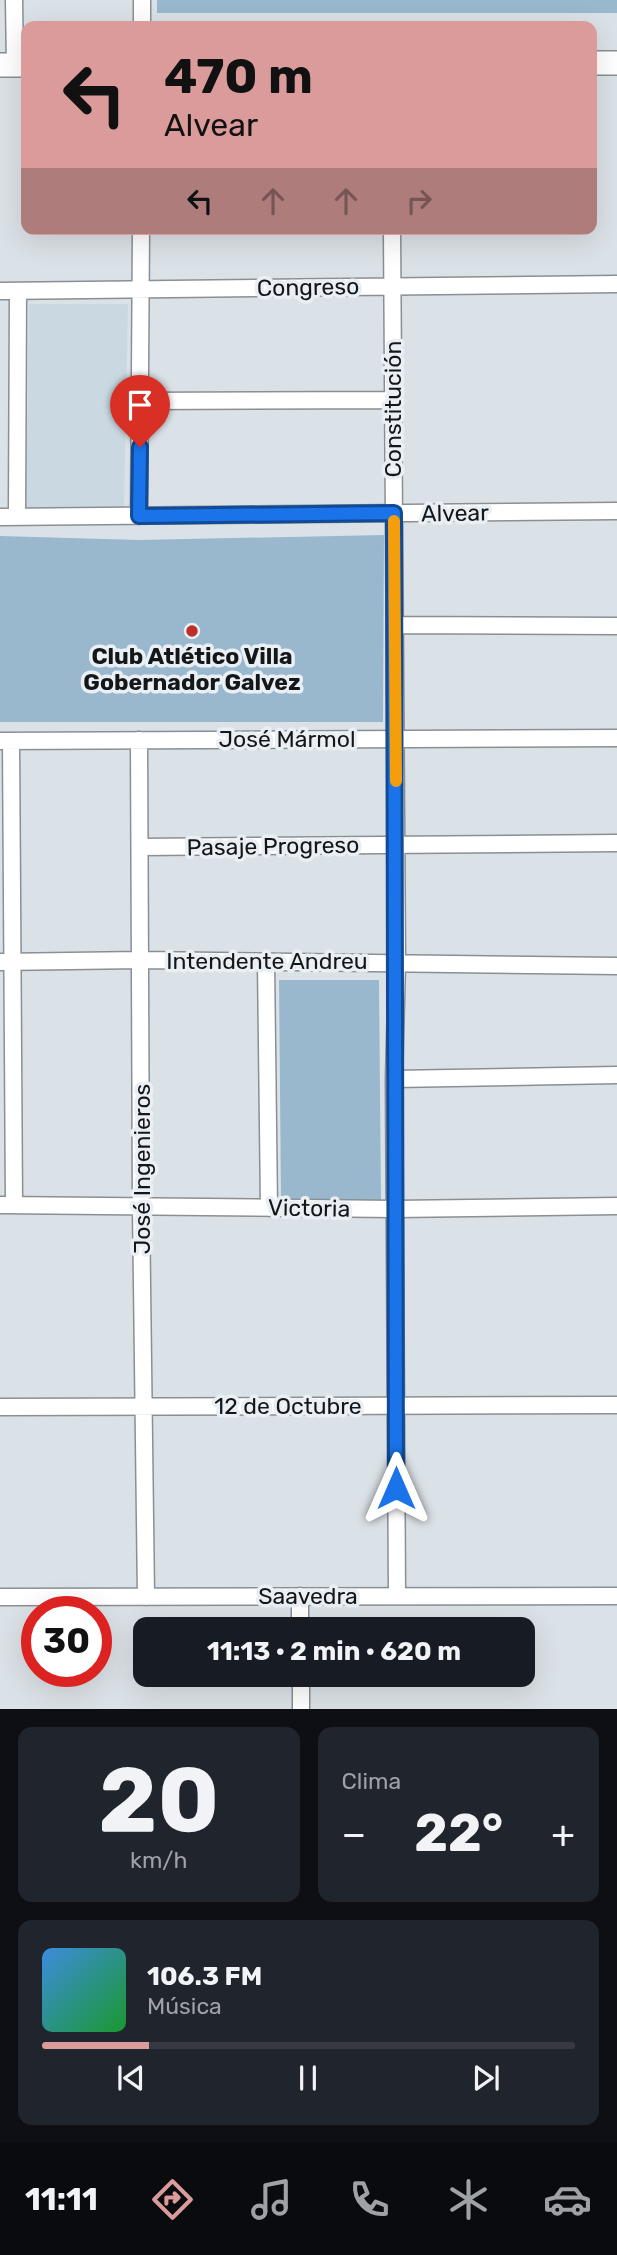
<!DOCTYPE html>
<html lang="es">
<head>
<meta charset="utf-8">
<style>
	body { margin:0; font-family:Rubik,sans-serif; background:#20242c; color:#f1f3f6; height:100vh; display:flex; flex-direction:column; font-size:26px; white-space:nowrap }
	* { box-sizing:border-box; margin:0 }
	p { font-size:23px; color:#9ea1a6 }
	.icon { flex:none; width:38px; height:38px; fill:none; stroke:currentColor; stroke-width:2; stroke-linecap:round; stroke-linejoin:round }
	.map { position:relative; height:1709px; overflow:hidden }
	.details { display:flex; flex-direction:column; gap:18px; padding:18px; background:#0d0f14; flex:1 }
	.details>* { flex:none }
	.hud { position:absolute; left:21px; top:21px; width:576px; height:214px; border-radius:14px; box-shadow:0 7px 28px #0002; background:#da9b9a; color:#111; overflow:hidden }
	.speed { position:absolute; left:21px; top:1596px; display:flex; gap:14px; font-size:35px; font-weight:700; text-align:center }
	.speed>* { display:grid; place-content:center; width:91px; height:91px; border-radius:50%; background:#171b24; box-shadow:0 7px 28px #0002; line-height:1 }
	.speed .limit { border:10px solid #d22; background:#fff; color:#111 }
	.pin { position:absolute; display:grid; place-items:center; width:60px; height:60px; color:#fff; margin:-72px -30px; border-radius:50% 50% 50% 0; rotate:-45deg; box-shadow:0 0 7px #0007 }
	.pin .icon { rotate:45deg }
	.me { position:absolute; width:77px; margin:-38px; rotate:0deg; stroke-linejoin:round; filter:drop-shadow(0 0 5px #0008) }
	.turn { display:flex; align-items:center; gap:24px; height:147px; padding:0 28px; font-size:32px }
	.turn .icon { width:91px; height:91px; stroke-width:2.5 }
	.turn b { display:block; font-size:49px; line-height:60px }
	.lanes { display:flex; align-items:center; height:66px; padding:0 28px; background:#0003; justify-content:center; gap:35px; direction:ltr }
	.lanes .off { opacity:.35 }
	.big { font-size:52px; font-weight:700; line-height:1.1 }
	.details .card { flex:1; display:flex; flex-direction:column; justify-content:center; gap:10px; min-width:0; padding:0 24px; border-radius:14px; background:#20242c }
	.details .dial { align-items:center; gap:0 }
	.dial b { font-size:91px; line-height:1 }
	.song { display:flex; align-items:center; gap:21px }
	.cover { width:84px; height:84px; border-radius:10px; background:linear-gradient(135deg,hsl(210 70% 55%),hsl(130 70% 35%)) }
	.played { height:7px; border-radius:4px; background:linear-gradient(90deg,#da9b9a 20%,#363941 20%) }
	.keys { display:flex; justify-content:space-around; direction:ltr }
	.heat { display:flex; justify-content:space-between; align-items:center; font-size:38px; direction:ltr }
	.details .tiles { flex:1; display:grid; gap:18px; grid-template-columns:1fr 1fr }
	.card:last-child { grid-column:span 2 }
	.trip { position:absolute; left:133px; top:1617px; width:402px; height:70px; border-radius:14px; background:#171b24; box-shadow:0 7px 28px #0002; font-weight:700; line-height:70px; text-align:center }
	.tabs { display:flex; height:112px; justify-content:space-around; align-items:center; background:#090b0e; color:#9ea1a6 }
	.tabs .icon { width:49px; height:49px }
	.tabs .selected { color:#da9b9a }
	.tabs b { font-size:32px; color:#f1f3f6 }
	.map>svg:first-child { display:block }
	.built { fill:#cad8e1 }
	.green { fill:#99b8cd }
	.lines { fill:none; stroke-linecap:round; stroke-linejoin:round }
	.street-casing { stroke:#898f93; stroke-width:19 }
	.secondary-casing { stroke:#898f93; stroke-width:26 }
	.street { stroke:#fff; stroke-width:16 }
	.secondary { stroke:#fff; stroke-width:23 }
	.route-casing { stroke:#114b97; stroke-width:18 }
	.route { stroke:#1a73e8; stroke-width:12 }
	.slow { stroke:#f59e0b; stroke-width:12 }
	.poi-dot { fill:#be2f29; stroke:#e9eff4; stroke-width:2.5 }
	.labels { text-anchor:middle; stroke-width:7; stroke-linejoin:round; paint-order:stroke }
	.street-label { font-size:23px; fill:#141718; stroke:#e9eff4 }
	.poi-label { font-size:23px; font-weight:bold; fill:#141718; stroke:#e9eff4 }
</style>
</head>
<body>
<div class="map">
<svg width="617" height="1709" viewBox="0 0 617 1709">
	<rect width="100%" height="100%" fill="#dbe2e7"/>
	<path class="built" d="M29,304H128L124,508H26Z"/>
	<path class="green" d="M157,0H617V13H157Z
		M384,535L383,722H0V536L139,540Z
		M279,980H379L381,1200L281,1201Z"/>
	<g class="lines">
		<defs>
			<path id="street" d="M14,0L15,65
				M142,0V26
				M392,229L397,962L394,1079L397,1596
				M0,291L617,284
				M140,401L393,400
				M139,516L141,229
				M0,517L617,511
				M17,517L18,291
				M395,625L617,626
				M139,740L141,1206L146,1597
				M0,741L617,738
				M11,741L14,1205
				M140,847L617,843
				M0,962L140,960L617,966
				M266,962L269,1208
				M394,1079L617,1075
				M0,1205L395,1209L617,1206
				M0,1407L617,1405
				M300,1596V1629
				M0,1597L617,1596
				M301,1675V1709"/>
			<path id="secondary" d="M592,63H617
				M0,65H26"/>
		</defs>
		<use href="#street" class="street-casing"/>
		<use href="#secondary" class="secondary-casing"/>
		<use href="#street" class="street"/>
		<use href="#secondary" class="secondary"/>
	</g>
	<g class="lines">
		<defs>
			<path id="route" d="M140,447L139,516L394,513L396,1488"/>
		</defs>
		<use href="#route" class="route-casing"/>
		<use href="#route" class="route"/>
		<path class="slow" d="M394,521L396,781"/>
	</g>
	<circle class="poi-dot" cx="192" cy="631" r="7"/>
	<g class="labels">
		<g class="street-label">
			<text transform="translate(308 287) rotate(-1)" y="8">Congreso</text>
			<text transform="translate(393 409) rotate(-90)" y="8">Constitución</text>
			<text transform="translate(455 513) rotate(-1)" y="8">Alvear</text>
			<text x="287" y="747">José Mármol</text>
			<text transform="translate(273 846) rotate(-1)" y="8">Pasaje Progreso</text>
			<text x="267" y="969">Intendente Andreu</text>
			<text transform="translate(142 1169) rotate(-90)" y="8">José Ingenieros</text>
			<text transform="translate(309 1208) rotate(1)" y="8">Victoria</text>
			<text x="288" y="1414">12 de Octubre</text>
			<text x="308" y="1604">Saavedra</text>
		</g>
		<g class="poi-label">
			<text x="192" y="664">Club Atlético Villa<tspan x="192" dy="26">Gobernador Galvez</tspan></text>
		</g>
	</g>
</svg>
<div class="speed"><div class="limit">30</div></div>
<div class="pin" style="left:140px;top:447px;background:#d93025"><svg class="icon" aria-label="arrive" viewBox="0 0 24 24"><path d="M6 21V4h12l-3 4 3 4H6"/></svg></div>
<svg class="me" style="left:396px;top:1488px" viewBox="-20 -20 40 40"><path d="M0-17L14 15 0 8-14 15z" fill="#1a73e8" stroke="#fff" stroke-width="4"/></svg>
<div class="trip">11:13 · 2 min · 620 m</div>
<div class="hud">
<div class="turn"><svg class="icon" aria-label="left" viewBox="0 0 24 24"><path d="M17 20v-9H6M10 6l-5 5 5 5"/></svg><div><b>470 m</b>Alvear</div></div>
<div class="lanes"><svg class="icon" aria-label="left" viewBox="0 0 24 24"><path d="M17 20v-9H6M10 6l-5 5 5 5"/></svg><svg class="icon off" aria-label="ahead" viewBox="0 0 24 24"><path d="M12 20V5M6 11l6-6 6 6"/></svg><svg class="icon off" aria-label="ahead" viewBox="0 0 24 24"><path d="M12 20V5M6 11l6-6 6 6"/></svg><svg class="icon off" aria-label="right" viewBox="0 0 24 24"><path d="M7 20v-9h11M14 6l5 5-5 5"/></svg></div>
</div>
</div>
<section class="details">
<div class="tiles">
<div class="card dial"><b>20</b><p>km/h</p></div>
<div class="card"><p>Clima</p>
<div class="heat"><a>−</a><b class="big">22°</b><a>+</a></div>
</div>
<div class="card">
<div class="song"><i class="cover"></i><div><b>106.3 FM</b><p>Música</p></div></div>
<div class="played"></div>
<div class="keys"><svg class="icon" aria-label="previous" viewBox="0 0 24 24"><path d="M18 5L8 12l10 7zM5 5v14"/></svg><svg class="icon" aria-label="pause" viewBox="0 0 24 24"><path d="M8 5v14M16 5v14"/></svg><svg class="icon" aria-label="next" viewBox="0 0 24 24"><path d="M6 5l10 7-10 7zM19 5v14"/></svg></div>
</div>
</div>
</section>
<nav class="tabs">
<b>11:11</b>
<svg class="icon selected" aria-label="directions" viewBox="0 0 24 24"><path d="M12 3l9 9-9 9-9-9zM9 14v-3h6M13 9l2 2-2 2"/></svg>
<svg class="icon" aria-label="music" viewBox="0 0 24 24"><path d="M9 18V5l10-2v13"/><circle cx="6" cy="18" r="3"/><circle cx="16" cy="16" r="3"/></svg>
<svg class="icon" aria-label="phone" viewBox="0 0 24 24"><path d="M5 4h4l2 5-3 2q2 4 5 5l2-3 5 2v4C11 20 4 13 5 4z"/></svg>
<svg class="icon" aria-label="climate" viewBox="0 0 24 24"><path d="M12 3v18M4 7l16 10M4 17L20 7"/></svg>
<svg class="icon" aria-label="car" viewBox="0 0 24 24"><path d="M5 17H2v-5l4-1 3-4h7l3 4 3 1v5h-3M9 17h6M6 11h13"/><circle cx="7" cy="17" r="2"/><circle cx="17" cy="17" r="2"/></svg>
</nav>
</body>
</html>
